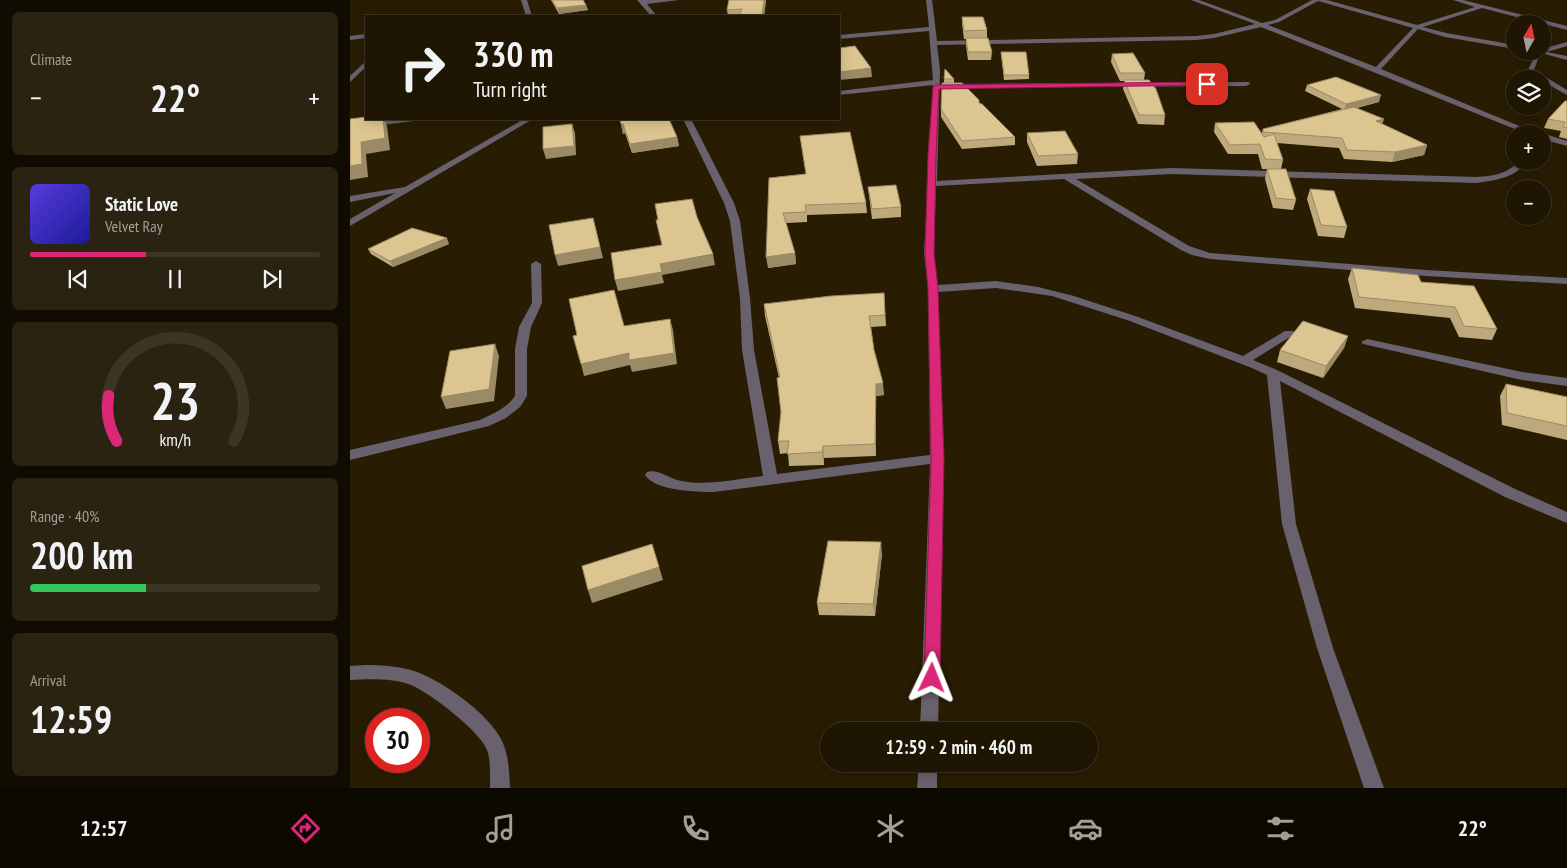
<!DOCTYPE html>
<html lang="en">
<head>
<meta charset="utf-8">
<style>
	body { margin:0; font-family:"PT Sans Narrow",sans-serif; background:#2b2311; color:#f1f3f6; height:100vh; display:flex; flex-direction:column; font-size:19px; white-space:nowrap }
	* { box-sizing:border-box; margin:0 }
	p { font-size:16px; color:#a19f99 }
	.icon { flex:none; width:28px; height:28px; fill:none; stroke:currentColor; stroke-width:2; stroke-linecap:round; stroke-linejoin:round }
	.map { position:relative; flex:1; overflow:hidden }
	.panel { display:flex; flex-direction:column; gap:12px; padding:12px; background:#100c01; width:350px }
	.panel>* { flex:none }
	.top-card { position:absolute; left:15px; top:15px; width:475px; height:105px; border-radius:0px; box-shadow:0 2px 12px #0003,0 0 0 1px #3c3524; background:#1e1602; color:#f1f3f6; overflow:hidden }
	.needle { width:32px; rotate:9deg }
	.fabs { position:absolute; left:1156px; top:15px; display:grid; gap:10px }
	.fabs a { display:grid; place-items:center; width:45px; height:45px; border-radius:50%; background:#1e1602; box-shadow:0 2px 12px #0003,0 0 0 1px #3c3524; font-size:25px }
	.speed { position:absolute; left:15px; top:708px; display:flex; gap:10px; font-size:25px; font-weight:700; text-align:center }
	.speed>* { display:grid; place-content:center; width:65px; height:65px; border-radius:50%; background:#1e1602; box-shadow:0 2px 12px #0003,0 0 0 1px #3c3524; line-height:1 }
	.speed .limit { border:8px solid #d22; background:#fff; color:#111 }
	.pin { position:absolute; display:grid; place-items:center; width:42px; height:42px; color:#fff; margin:-21px; border-radius:10px; box-shadow:0 2px 8px #0006 }
	.me { position:absolute; width:55px; margin:-28px; rotate:2deg; stroke-linejoin:round; filter:drop-shadow(0 0 4px #0008) }
	.turn { display:flex; align-items:center; gap:18px; height:105px; padding:0 25px; font-size:22px }
	.turn .icon { width:65px; height:65px; stroke-width:2.5 }
	.turn b { display:block; font-size:35px; line-height:42px }
	.big { font-size:38px; font-weight:700; line-height:1.1 }
	.panel .card { flex:1; display:flex; flex-direction:column; justify-content:center; gap:8px; min-width:0; padding:0 18px; border-radius:8px; background:#2b2311 }
	.panel .dial { align-items:center; gap:0 }
	.dial svg { height:130px; overflow:visible; fill:none; stroke:#3c3524; stroke-width:7; stroke-linecap:round; text-anchor:middle }
	.dial text { fill:#f1f3f6; stroke:none }
	.song { display:flex; align-items:center; gap:15px }
	.cover { width:60px; height:60px; border-radius:8px; background:linear-gradient(135deg,hsl(250 70% 55%),hsl(240 70% 35%)) }
	.played { height:5px; border-radius:2px; background:linear-gradient(90deg,#db2777 40%,#3c3524 40%) }
	.keys { display:flex; justify-content:space-around; direction:ltr }
	.heat { display:flex; justify-content:space-between; align-items:center; font-size:28px; direction:ltr }
	.charge { height:8px; border-radius:4px; background:linear-gradient(90deg,#34c759 40%,#3c3524 0) }
	.trip { position:absolute; left:470px; top:722px; width:278px; height:50px; border-radius:25px; background:#1e1602; box-shadow:0 2px 12px #0003,0 0 0 1px #3c3524; font-weight:700; line-height:50px; text-align:center }
	.tabs { display:flex; height:80px; justify-content:space-around; align-items:center; background:#0c0901; color:#a19f99 }
	.tabs .icon { width:35px; height:35px }
	.tabs .current { color:#db2777 }
	.tabs b { font-size:22px; color:#f1f3f6 }
	main { display:flex; flex:1; min-height:0 }
	.map>svg:first-child { display:block }
	.lines { fill:none; stroke-linecap:round; stroke-linejoin:round }
	.lane { fill:#69616d; fill-rule:evenodd }
	.street { fill:#69616d; fill-rule:evenodd }
	.wall { fill:#bda97c }
	.shaded-wall { fill:#9a8a65 }
	.building { fill:#dcc590; stroke:#9a8a65 }
	.route { fill:#db2777; stroke:#8e194d }
</style>
</head>
<body>
<main>
<section class="panel">
<div class="card"><p>Climate</p>
<div class="heat"><a>−</a><b class="big">22°</b><a>+</a></div>
</div>
<div class="card">
<div class="song"><i class="cover"></i><div><b>Static Love</b><p>Velvet Ray</p></div></div>
<div class="played"></div>
<div class="keys"><svg class="icon" aria-label="previous" viewBox="0 0 24 24"><path d="M18 5L8 12l10 7zM5 5v14"/></svg><svg class="icon" aria-label="pause" viewBox="0 0 24 24"><path d="M8 5v14M16 5v14"/></svg><svg class="icon" aria-label="next" viewBox="0 0 24 24"><path d="M6 5l10 7-10 7zM19 5v14"/></svg></div>
</div>
<div class="card dial"><svg viewBox="0 0 100 80">
<path d="M14 69A42 42 0 1 1 86 69"/>
<path d="M14 69A42 42 0 0 1 9 41" stroke="#db2777"/>
<text x="50" y="56" font-size="32" font-weight="700">23</text>
<text x="50" y="72" font-size="11">km/h</text>
</svg></div>
<div class="card"><p>Range · 40%</p><b class="big">200 km</b><div class="charge"></div></div>
<div class="card"><p>Arrival</p><b class="big">12:59</b></div>
</section>
<div class="map">
<svg width="1217" height="788" viewBox="0 0 1217 788">
	<rect width="100%" height="100%" fill="#281d03"/>
	<g class="lines">
		<path class="lane" d="M1191,51L1184,70L1217,90V95L1192,81V79L1186,77L1178,70L1187,51Z"/>
		<path class="street" d="M171,0H177L182,16H176Z
			M287,0H329L297,4L307,16H301Z
			M576,0H582L587,41L846,36L864,34L905,24L841,0H849L912,23L925,20L962,0H977L1067,25L1125,7L1103,0H1113L1217,26V30L1132,8L1073,27L1096,33L1165,45V49L1095,37L1068,29L1031,69L1189,134H1177L911,27L864,38L846,40L587,45L590,70L587,181L821,168L1127,177C1142,176 1159,174 1168,161H1177C1165,178 1147,180 1127,183L821,174L726,179L839,246L860,253L1076,270L1217,278V284L1076,276L860,259L842,255L831,250L714,179L586,186L584,253L588,285L646,281L688,287L724,296L788,317L893,356L935,331H943L945,333L943,335L903,360L927,370L1165,489L1217,512V523L1155,497L930,381L946,524L983,648L1034,788H1014L967,648L932,524L917,375L902,368L780,321L702,296L646,288L588,292L594,459L588,731H570L580,464L364,492C347,492 305,491 295,475L297,472C307,469 317,477 327,480C355,487 385,479 413,476L392,350L390,298L380,221L374,203L333,119H341L384,203L390,221L400,298L404,350L427,474L580,455L578,289L574,253L583,85L489,95V91L583,80L579,31L489,39V35L579,27ZM968,1L1063,28L1026,67L918,25L929,22Z
			M16,34V38L0,40V36Z
			M1217,42V46L1197,52L1217,56V60L1183,51H1192V49Z
			M16,61V67L0,82V76Z
			M899,82L900,84L896,86L599,88L595,86L599,84Z
			M47,119H68L64,121L0,129V125Z
			M174,119H183L0,226V219L45,193L0,202V196L55,187Z
			M202,119H271L267,121H206Z
			M1191,134H1195L1217,141V146L1192,139Z
			M186,261L191,264L192,303L181,327L177,349V396L170,407L156,418L139,426L0,460V450L130,420C143,414 157,408 165,396V349L169,327L182,303L181,264Z
			M1017,339L1172,372L1217,378V386L1172,380L1013,344L1011,342Z
			M15,665C30,665 46,666 61,670C89,678 138,713 151,739C159,754 159,771 160,788H140C140,776 141,761 137,750C130,731 80,693 61,685C44,678 19,679 0,680V666Z
			M569,764H587V788H567Z"/>
	</g>
	<path class="wall" d="M201,0H233L236,5L238,10L209,14Z
		M379,0H416L414,16H378L377,10Z
		M612,17L637,30V38L642,52L641,60H618L616,46V39H614L612,24Z
		M651,52L679,75V79L654,80Z
		M762,54L795,73L794,80L815,115L814,125L788,124L773,89L774,81H770L761,62Z
		M594,79H604V83H594Z
		M957,85L1029,102L1007,108L1032,124L1077,145L1074,155L1042,162L994,159L989,148L927,143L933,160L931,169L946,200L943,210L923,208L915,179L917,169H912L908,154H878L864,132L865,123L912,133L913,129L992,109L955,91Z
		M1217,101V139L1209,137L1211,131L1194,128L1198,119Z
		M629,103L665,137V145L612,149L591,117V109Z
		M271,124L327,137L329,146L282,153L275,133L273,134Z
		M677,133L728,154L727,164L687,166L677,142Z
		M450,136L516,203L517,213L457,215V222L436,223L445,253L446,264L418,268L419,178L456,174Z
		M518,187L551,207V217L522,219Z
		M960,189L997,227L994,238L968,236L957,199Z
		M99,244L43,267L21,254L18,249Z
		M1002,268L1071,282L1147,329L1142,340L1109,337L1100,318L1005,308L998,279Z
		M534,293L536,326L521,327L524,350L534,395L526,396V456L474,458V465L439,466L438,453L430,454L428,441L431,412L429,378L415,316L414,304Z
		M998,336L994,348L973,378L927,362L930,350Z
		M1156,384L1217,397V440L1152,425L1150,396Z
		M532,554L525,616L469,615L467,603Z"/>
	<path class="shaded-wall" d="M414,0H416L414,16H412Z
		M236,5L238,10L209,14L207,8Z
		M521,68L522,77L489,80V72Z
		M1031,95L1029,102L994,111L996,104Z
		M33,119H34L37,126L40,150L16,154L18,177L0,180V166L11,142Z
		M1034,119L1031,128L1026,121Z
		M222,124L225,133L226,155L196,159L193,149Z
		M271,124H273L275,133L273,134Z
		M327,137L329,146L282,153L280,144Z
		M1077,145L1074,155L1042,162L1045,152Z
		M243,218L253,258L208,266L205,255Z
		M97,238L99,244L43,267L40,261Z
		M445,253L446,264L418,268L416,257Z
		M363,254L365,265L312,275L314,283L268,291L265,280L310,264Z
		M320,319L323,330L327,364L282,372L280,365L234,376L231,364L279,353Z
		M998,336L994,348L973,378L976,366Z
		M145,344L149,356L144,401L96,409L91,397Z
		M533,383L534,395L526,396V456L525,444L526,384Z
		M473,446L474,458V465L472,452Z
		M531,542L532,554L525,616L523,604Z
		M302,544L313,580L242,603L238,590Z"/>
	<path class="building" d="M202,0H233L236,5L207,8Z
		M379,0H414L412,16H389L392,9L377,10Z
		M612,17H633L637,30L614,31Z
		M616,38H638L642,52H618Z
		M505,46L521,68L489,72V48Z
		M651,52H676L679,75H654Z
		M783,53L795,73H770L762,54Z
		M595,69L604,79H594Z
		M986,77L1031,95L996,104L957,85Z
		M774,80H799L806,89L815,115H789Z
		M592,83H612L629,100V103L632,104L665,137L612,141L591,109Z
		M1215,101H1217V128L1213,127L1215,122L1198,119Z
		M1004,107L1034,119L1026,121L1077,145L1045,152L997,150L992,138L913,132V129Z
		M16,117V119H33L35,138L11,142L12,164L0,166V119Z
		M270,119H319L327,137L280,144L273,124H271Z
		M904,122L914,137L924,134L933,160L915,159L910,144L880,145L865,123Z
		M222,124L224,146L193,149V127Z
		M715,131L728,154L688,156L677,133Z
		M500,132L516,203L455,205L456,212L433,213L445,253L416,257L419,178L456,174L450,136Z
		M917,169H936L946,200L926,198Z
		M546,185L551,207L522,209L518,187Z
		M960,189L984,191L997,227L971,225Z
		M342,199L347,217L363,254L310,264L312,272L265,280L261,253L312,245L306,220H308L305,204Z
		M243,218L250,247L205,255L199,225Z
		M62,228L97,238L40,261L18,249Z
		M1002,268L1068,275L1071,282L1124,286L1147,329L1114,326L1105,307L1009,297Z
		M264,290L274,326L320,319L324,353L279,360V353L231,364L223,336L227,335L219,299Z
		M534,293L535,315L519,316L524,350L533,383L526,384L525,444L473,446L472,452L437,454L439,441H428L431,412L427,378L430,377L414,304L481,296Z
		M953,321L998,336L976,366L930,350Z
		M145,344L139,389L91,397L100,351Z
		M1156,384L1217,397V426L1157,413Z
		M478,541L531,542L523,604L467,603Z
		M302,544L309,567L238,590L232,566Z"/>
	<path class="route" d="M857,82L859,83V85L589,89L586,155L584,253L588,289L594,459L590,678L587,682L582,684L576,682L574,678L581,459L578,289L575,253L578,155L583,87L586,85Z"/>
</svg>
<div class="fabs">
<a><svg class="needle" viewBox="-14 -14 28 28"><path d="M0-13l5 13h-10z" fill="#e53935"/><path d="M0 13l5-13h-10z" fill="#a19f99"/></svg></a>
<a><svg class="icon" aria-label="layers" viewBox="0 0 24 24"><path d="M12 4l9 5-9 5-9-5zM3 14l9 5 9-5"/></svg></a>
<a>+</a>
<a>−</a>
</div>
<div class="speed"><div class="limit">30</div></div>
<div class="pin" style="left:857px;top:84px;background:#d93025"><svg class="icon" aria-label="arrive" viewBox="0 0 24 24"><path d="M6 21V4h12l-3 4 3 4H6"/></svg></div>
<svg class="me" style="left:582px;top:678px" viewBox="-20 -20 40 40"><path d="M0-17L14 15 0 8-14 15z" fill="#db2777" stroke="#fff" stroke-width="4"/></svg>
<div class="trip">12:59 · 2 min · 460 m</div>
<div class="top-card">
<div class="turn"><svg class="icon" aria-label="right" viewBox="0 0 24 24"><path d="M7 20v-9h11M14 6l5 5-5 5"/></svg><div><b>330 m</b>Turn right</div></div>
</div>
</div>
</main>
<nav class="tabs">
<b>12:57</b>
<svg class="icon current" aria-label="directions" viewBox="0 0 24 24"><path d="M12 3l9 9-9 9-9-9zM9 14v-3h6M13 9l2 2-2 2"/></svg>
<svg class="icon" aria-label="music" viewBox="0 0 24 24"><path d="M9 18V5l10-2v13"/><circle cx="6" cy="18" r="3"/><circle cx="16" cy="16" r="3"/></svg>
<svg class="icon" aria-label="phone" viewBox="0 0 24 24"><path d="M5 4h4l2 5-3 2q2 4 5 5l2-3 5 2v4C11 20 4 13 5 4z"/></svg>
<svg class="icon" aria-label="climate" viewBox="0 0 24 24"><path d="M12 3v18M4 7l16 10M4 17L20 7"/></svg>
<svg class="icon" aria-label="car" viewBox="0 0 24 24"><path d="M5 17H2v-5l4-1 3-4h7l3 4 3 1v5h-3M9 17h6M6 11h13"/><circle cx="7" cy="17" r="2"/><circle cx="17" cy="17" r="2"/></svg>
<svg class="icon" aria-label="filters" viewBox="0 0 24 24"><path d="M4 7h16M4 17h16"/><circle cx="9" cy="7" r="2"/><circle cx="15" cy="17" r="2"/></svg>
<b>22°</b>
</nav>
</body>
</html>
